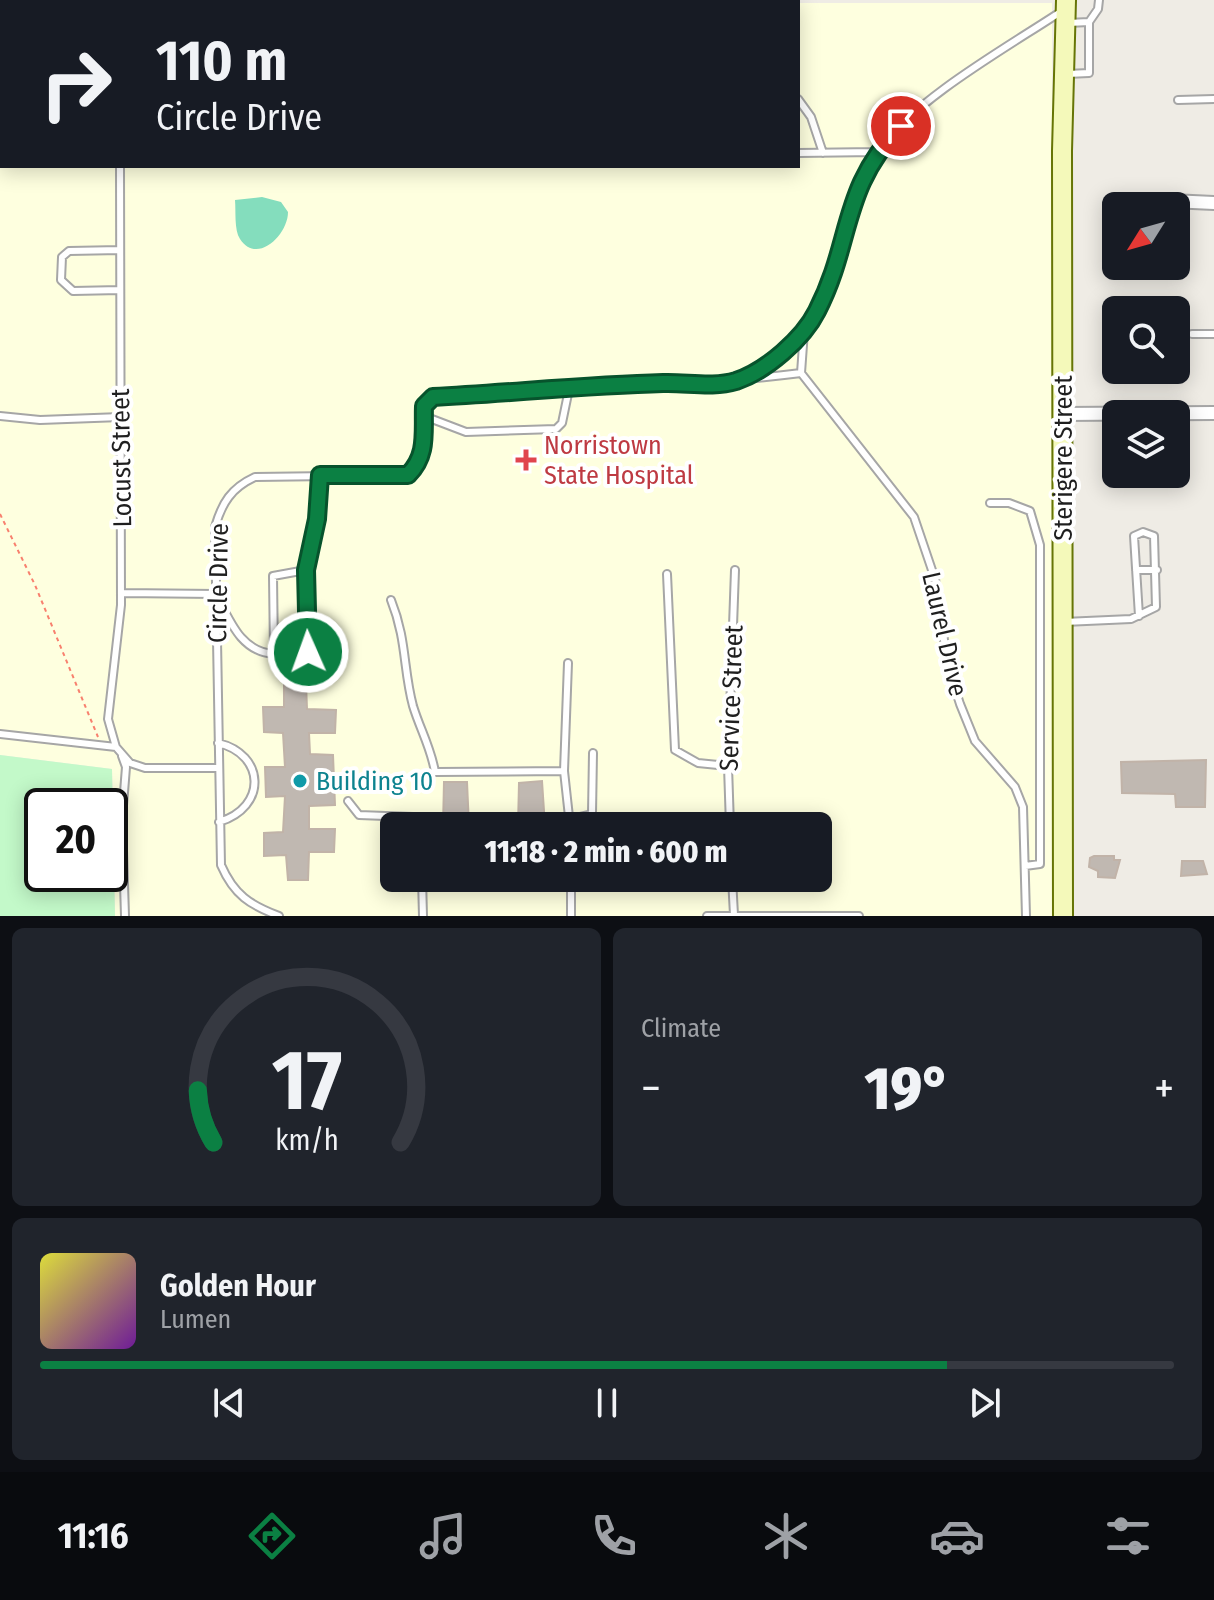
<!DOCTYPE html>
<html lang="en">
<head>
<meta charset="utf-8">
<style>
	body { margin:0; font-family:"Fira Sans Condensed",sans-serif; background:#20242c; color:#f1f3f6; height:100vh; display:flex; flex-direction:column; font-size:30px; white-space:nowrap }
	* { box-sizing:border-box; margin:0 }
	p { font-size:26px; color:#9ea1a6 }
	.icon { flex:none; width:44px; height:44px; fill:none; stroke:currentColor; stroke-width:2; stroke-linecap:round; stroke-linejoin:round }
	.map { position:relative; height:916px; overflow:hidden }
	.sheet { display:flex; flex-direction:column; gap:12px; padding:12px; background:#0d0f14; flex:1 }
	.sheet>* { flex:none }
	.guide { position:absolute; left:0px; top:0px; width:800px; height:168px; box-shadow:0 4px 20px #0003; background:#171b24; color:#f1f3f6; overflow:hidden }
	.needle { width:52px; rotate:233deg }
	.controls { position:absolute; left:1102px; top:192px; display:grid; gap:16px }
	.controls a { display:grid; place-items:center; width:88px; height:88px; border-radius:12px; background:#171b24; box-shadow:0 4px 20px #0003; font-size:40px }
	.speed { position:absolute; left:24px; top:788px; display:flex; gap:16px; font-size:40px; font-weight:700; text-align:center }
	.speed>* { display:grid; place-content:center; width:104px; height:104px; border-radius:50%; background:#171b24; box-shadow:0 4px 20px #0003; line-height:1 }
	.speed .limit { border:4px solid #111; border-radius:12px; background:#fff; color:#111 }
	.pin { position:absolute; display:grid; place-items:center; width:68px; height:68px; color:#fff; margin:-34px; border:4px solid #fff; border-radius:50%; box-shadow:0 2px 8px #0007 }
	.me { position:absolute; width:88px; margin:-44px; rotate:358deg; stroke-linejoin:round; filter:drop-shadow(0 0 6px #0008) }
	.turn { display:flex; align-items:center; gap:28px; height:168px; padding:0 24px; font-size:36px }
	.turn .icon { width:104px; height:104px; stroke-width:2.5 }
	.turn b { display:block; font-size:56px; line-height:68px }
	.big { font-size:60px; font-weight:800; line-height:1.1 }
	.sheet .tile { flex:1; display:flex; flex-direction:column; justify-content:center; gap:12px; min-width:0; padding:0 28px; border-radius:12px; background:#20242c }
	.sheet .dial { align-items:center; gap:0 }
	.dial svg { height:208px; overflow:visible; fill:none; stroke:#363941; stroke-width:7; stroke-linecap:round; text-anchor:middle }
	.dial text { fill:#f1f3f6; stroke:none }
	.song { display:flex; align-items:center; gap:24px }
	.cover { width:96px; height:96px; border-radius:12px; background:linear-gradient(135deg,hsl(60 70% 55%),hsl(280 70% 35%)) }
	.played { height:8px; border-radius:4px; background:linear-gradient(90deg,#0b8043 80%,#363941 80%) }
	.keys { display:flex; justify-content:space-around; direction:ltr }
	.heat { display:flex; justify-content:space-between; align-items:center; font-size:44px; direction:ltr }
	.sheet .tiles { flex:1; display:grid; gap:12px; grid-template-columns:1fr 1fr }
	.tile:last-child { grid-column:span 2 }
	.trip { position:absolute; left:380px; top:812px; width:452px; height:80px; border-radius:12px; background:#171b24; box-shadow:0 4px 20px #0003; font-weight:800; line-height:80px; text-align:center }
	.dock { display:flex; height:128px; justify-content:space-around; align-items:center; background:#090b0e; color:#9ea1a6 }
	.dock .icon { width:56px; height:56px }
	.dock .selected { color:#0b8043 }
	.dock b { font-size:36px; color:#f1f3f6 }
	.map>svg:first-child { display:block }
	.education { fill:#feffdf; fill-rule:evenodd }
	.park { fill:#c3f9c9; fill-rule:evenodd }
	.pitch { fill:#84ddbd }
	.building { fill:#c0b8b1; stroke:#c1b3a8; stroke-width:2 }
	.lines { fill:none; stroke-linecap:round; stroke-linejoin:round }
	.lane-casing { stroke:#a6a6a6; stroke-width:10 }
	.street-casing { stroke:#a6a6a6; stroke-width:16 }
	.secondary-casing { stroke:#667506; stroke-width:22 }
	.path { stroke:#f8806e; stroke-width:2; stroke-dasharray:4 4; stroke-linecap:butt }
	.lane { stroke:#fff; stroke-width:6 }
	.street { stroke:#fff; stroke-width:12 }
	.secondary { stroke:#f4f9ba; stroke-width:18 }
	.route-casing { stroke:#07532c; stroke-width:20 }
	.route { stroke:#0b8043; stroke-width:14 }
	.health-dot { fill:#e0444e; stroke:#fff; stroke-width:3 }
	.culture-dot { fill:#0f9aa8; stroke:#fff; stroke-width:3 }
	.labels { text-anchor:middle; stroke-width:8; stroke-linejoin:round; paint-order:stroke }
	.health-label { font-size:26px; fill:#be3a42; stroke:#fff; text-anchor:start }
	.street-label { font-size:26px; fill:#1f1f1f; stroke:#fff }
	.culture-label { font-size:26px; fill:#0d838f; stroke:#fff; text-anchor:start }
</style>
</head>
<body>
<div class="map">
<svg width="1214" height="916" viewBox="0 0 1214 916">
	<rect width="100%" height="100%" fill="#efece5"/>
	<path class="education" d="M798,3H1052V916H115L112,769L0,755V6L2,166H798ZM394,826H818V878H394Z"/>
	<path class="park" d="M0,755L112,769L115,916H0ZM42,806H110V874H42Z"/>
	<path class="pitch" d="M262,197L281,202L288,212C288,235 257,265 240,239C234,230 236,211 235,200Z"/>
	<path class="building" d="M306,683L307,709L336,710L335,733H309L310,754L333,755L335,805L309,806V829H335L334,852H309L308,880H288L286,855L264,856V833L283,832L285,796L266,797L265,767H285L283,733L264,732L263,707H284V685Z
		M1206,760L1205,807H1176L1175,794L1122,793L1121,762Z
		M542,781L545,826H518L519,783Z
		M444,782H467L469,826H443Z
		M1094,856H1114V860H1120L1115,878L1098,877V871L1089,867L1090,858Z
		M1182,861H1203L1207,874L1181,876Z"/>
	<g class="lines">
		<defs>
			<path id="lane" d="M132,2V0
				M1068,23L1089,22L1098,9L1099,0
				M1067,74L1089,73V22
				M0,86H2
				M798,99L811,117L823,153
				M1178,100L1214,99
				M0,108H2
				M798,153L876,152
				M120,166L121,605L108,719L116,747L130,763L145,768H218
				M120,250L69,251L62,257L61,280L73,291L120,290
				M1192,334H1214
				M801,373L804,331
				M740,378C793,350 821,317 837,259C848,222 853,183 877,151C918,97 1006,48 1062,11
				M0,416L40,420L121,417
				M424,416L466,432L556,429L562,423L569,389
				M990,503H1009L1030,511L1040,545V864L1025,866
				M306,570L308,652L274,654L273,576L306,570L317,519L320,475
				M1136,570H1157
				M667,574L675,750L698,763L728,766
				M122,593L216,594C230,621 241,652 274,654
				M391,600C407,640 403,669 413,706C420,729 431,748 435,772L564,771
				M1064,622L1131,619L1156,607L1154,536L1143,532L1134,536L1139,616
				M568,663L564,771L570,826
				M0,734L116,747
				M218,743C265,754 268,807 219,822
				M122,756L126,767L122,818L125,916
				M348,801L359,815L413,817L422,826
				M569,815L575,818L592,814L593,753
				M730,826L728,766L735,570
				M422,878L423,916
				M571,878V916
				M732,878L734,915
				M279,916C250,905 234,895 221,865L215,527C222,503 231,488 255,477L408,475C428,455 423,433 424,406L433,397C556,391 680,388 801,373L914,517L935,579L948,667L960,704L975,741L1015,787L1023,807L1026,916
				M707,916H859"/>
			<path id="street" d="M1171,201L1214,203
				M1062,414L1214,413"/>
			<path id="secondary" d="M1063,916L1062,151L1066,0"/>
		</defs>
		<use href="#lane" class="lane-casing"/>
		<use href="#street" class="street-casing"/>
		<use href="#secondary" class="secondary-casing"/>
		<path class="path" d="M0,514L35,585L98,737"/>
		<use href="#lane" class="lane"/>
		<use href="#street" class="street"/>
		<use href="#secondary" class="secondary"/>
	</g>
	<g class="lines">
		<defs>
			<path id="route" d="M308,652L306,570L317,519L320,475H408C428,455 423,433 424,406L433,397C510,393 587,385 663,383C686,382 713,388 736,381C766,371 803,339 817,311C853,241 840,189 901,126"/>
		</defs>
		<use href="#route" class="route-casing"/>
		<use href="#route" class="route"/>
	</g>
	<path class="health-dot" d="M522 448h8v8h8v8h-8v8h-8v-8h-8v-8h8z"/>
	<circle class="culture-dot" cx="300" cy="781" r="8"/>
	<g class="labels">
		<g class="health-label">
			<text x="544" y="454">Norristown<tspan x="544" dy="30">State Hospital</tspan></text>
		</g>
		<g class="street-label">
			<text transform="translate(121 458) rotate(-91)" y="9">Locust Street</text>
			<text transform="translate(1063 458) rotate(-90)" y="9">Sterigere Street</text>
			<text transform="translate(218 583) rotate(-89)" y="9">Circle Drive</text>
			<text transform="translate(945 634) rotate(77)" y="9">Laurel Drive</text>
			<text transform="translate(731 698) rotate(-88)" y="9">Service Street</text>
		</g>
		<g class="culture-label">
			<text x="316" y="790">Building 10</text>
		</g>
	</g>
</svg>
<div class="controls">
<a><svg class="needle" viewBox="-14 -14 28 28"><path d="M0-13l5 13h-10z" fill="#e53935"/><path d="M0 13l5-13h-10z" fill="#9ea1a6"/></svg></a>
<a><svg class="icon" aria-label="search" viewBox="0 0 24 24"><circle cx="10" cy="10" r="6"/><path d="M15 15l6 6"/></svg></a>
<a><svg class="icon" aria-label="layers" viewBox="0 0 24 24"><path d="M12 4l9 5-9 5-9-5zM3 14l9 5 9-5"/></svg></a>
</div>
<div class="speed"><div class="limit">20</div></div>
<div class="pin" style="left:901px;top:126px;background:#d93025"><svg class="icon" aria-label="arrive" viewBox="0 0 24 24"><path d="M6 21V4h12l-3 4 3 4H6"/></svg></div>
<svg class="me" style="left:308px;top:652px" viewBox="-20 -20 40 40"><circle r="17" fill="#0b8043" stroke="#fff" stroke-width="3"/><path d="M0-11L8 9 0 5-8 9z" fill="#fff"/></svg>
<div class="trip">11:18 · 2 min · 600 m</div>
<div class="guide">
<div class="turn"><svg class="icon" aria-label="right" viewBox="0 0 24 24"><path d="M7 20v-9h11M14 6l5 5-5 5"/></svg><div><b>110 m</b>Circle Drive</div></div>
</div>
</div>
<section class="sheet">
<div class="tiles">
<div class="tile dial"><svg viewBox="0 0 100 80">
<path d="M14 69A42 42 0 1 1 86 69"/>
<path d="M14 69A42 42 0 0 1 8 49" stroke="#0b8043"/>
<text x="50" y="56" font-size="32" font-weight="700">17</text>
<text x="50" y="72" font-size="11">km/h</text>
</svg></div>
<div class="tile"><p>Climate</p>
<div class="heat"><a>−</a><b class="big">19°</b><a>+</a></div>
</div>
<div class="tile">
<div class="song"><i class="cover"></i><div><b>Golden Hour</b><p>Lumen</p></div></div>
<div class="played"></div>
<div class="keys"><svg class="icon" aria-label="previous" viewBox="0 0 24 24"><path d="M18 5L8 12l10 7zM5 5v14"/></svg><svg class="icon" aria-label="pause" viewBox="0 0 24 24"><path d="M8 5v14M16 5v14"/></svg><svg class="icon" aria-label="next" viewBox="0 0 24 24"><path d="M6 5l10 7-10 7zM19 5v14"/></svg></div>
</div>
</div>
</section>
<nav class="dock">
<b>11:16</b>
<svg class="icon selected" aria-label="directions" viewBox="0 0 24 24"><path d="M12 3l9 9-9 9-9-9zM9 14v-3h6M13 9l2 2-2 2"/></svg>
<svg class="icon" aria-label="music" viewBox="0 0 24 24"><path d="M9 18V5l10-2v13"/><circle cx="6" cy="18" r="3"/><circle cx="16" cy="16" r="3"/></svg>
<svg class="icon" aria-label="phone" viewBox="0 0 24 24"><path d="M5 4h4l2 5-3 2q2 4 5 5l2-3 5 2v4C11 20 4 13 5 4z"/></svg>
<svg class="icon" aria-label="climate" viewBox="0 0 24 24"><path d="M12 3v18M4 7l16 10M4 17L20 7"/></svg>
<svg class="icon" aria-label="car" viewBox="0 0 24 24"><path d="M5 17H2v-5l4-1 3-4h7l3 4 3 1v5h-3M9 17h6M6 11h13"/><circle cx="7" cy="17" r="2"/><circle cx="17" cy="17" r="2"/></svg>
<svg class="icon" aria-label="filters" viewBox="0 0 24 24"><path d="M4 7h16M4 17h16"/><circle cx="9" cy="7" r="2"/><circle cx="15" cy="17" r="2"/></svg>
</nav>
</body>
</html>
